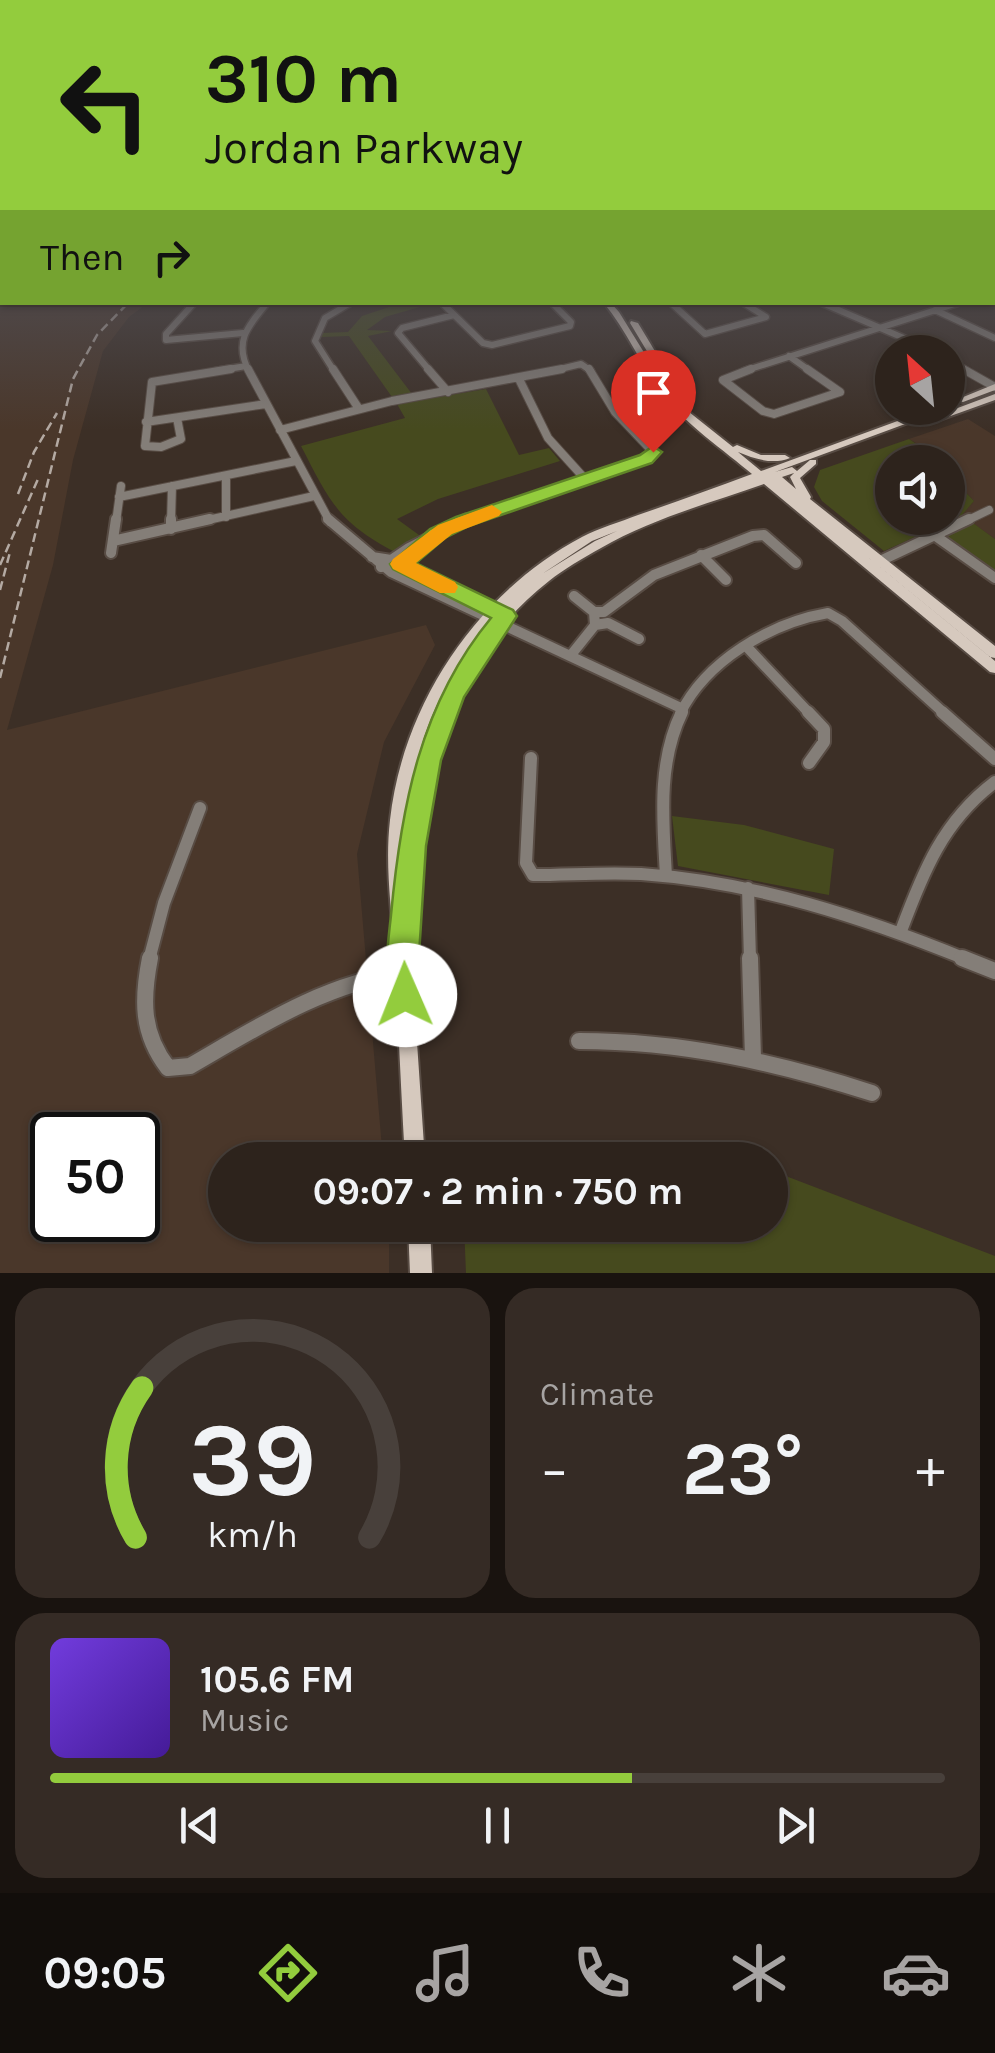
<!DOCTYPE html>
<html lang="en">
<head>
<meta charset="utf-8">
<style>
	body { margin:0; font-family:Karla,sans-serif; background:#352b25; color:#f1f3f6; height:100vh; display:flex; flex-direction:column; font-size:38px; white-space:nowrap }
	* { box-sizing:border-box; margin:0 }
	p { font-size:32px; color:#a7a4a3 }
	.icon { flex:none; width:55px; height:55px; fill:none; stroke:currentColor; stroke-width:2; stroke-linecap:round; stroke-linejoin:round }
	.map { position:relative; height:1273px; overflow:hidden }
	.side { display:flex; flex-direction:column; gap:15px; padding:15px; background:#19130f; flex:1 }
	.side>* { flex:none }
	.banner { position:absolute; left:0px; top:0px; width:995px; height:305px; box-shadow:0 2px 8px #0004,0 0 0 2px #48403b; background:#93cc3d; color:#111; overflow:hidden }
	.needle { width:65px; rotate:333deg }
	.controls { position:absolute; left:875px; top:335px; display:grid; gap:20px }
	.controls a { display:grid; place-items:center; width:90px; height:90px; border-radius:50%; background:#2d231c; box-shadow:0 2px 8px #0004,0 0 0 2px #48403b; font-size:50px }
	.speed { position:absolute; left:30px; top:1112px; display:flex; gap:20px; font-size:50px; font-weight:700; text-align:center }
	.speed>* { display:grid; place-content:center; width:130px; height:130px; border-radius:50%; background:#2d231c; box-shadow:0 2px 8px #0004,0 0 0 2px #48403b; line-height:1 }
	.speed .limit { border:5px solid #111; border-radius:15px; background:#fff; color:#111 }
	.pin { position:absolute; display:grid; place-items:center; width:85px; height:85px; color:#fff; margin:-102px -42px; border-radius:50% 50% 50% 0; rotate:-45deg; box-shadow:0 0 10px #0007 }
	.pin .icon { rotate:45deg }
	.me { position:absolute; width:110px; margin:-55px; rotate:359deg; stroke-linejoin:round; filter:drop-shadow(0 0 8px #0008) }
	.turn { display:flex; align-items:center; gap:35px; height:210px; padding:0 40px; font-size:45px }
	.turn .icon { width:130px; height:130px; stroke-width:2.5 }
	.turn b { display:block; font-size:70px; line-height:85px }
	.then { display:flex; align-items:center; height:95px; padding:0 40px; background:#0003; gap:20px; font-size:38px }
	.big { font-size:75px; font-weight:700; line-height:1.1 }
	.side .tile { flex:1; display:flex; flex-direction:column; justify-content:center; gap:15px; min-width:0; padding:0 35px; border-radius:30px; background:#352b25 }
	.side .dial { align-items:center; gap:0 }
	.dial svg { height:260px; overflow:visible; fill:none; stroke:#48403b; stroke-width:7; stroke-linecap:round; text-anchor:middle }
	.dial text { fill:#f1f3f6; stroke:none }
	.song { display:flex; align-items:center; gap:30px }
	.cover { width:120px; height:120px; border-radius:15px; background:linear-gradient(135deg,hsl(260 70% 55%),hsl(260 70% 35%)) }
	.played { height:10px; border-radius:5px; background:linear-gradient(90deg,#93cc3d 65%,#48403b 65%) }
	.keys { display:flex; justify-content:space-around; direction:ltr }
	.heat { display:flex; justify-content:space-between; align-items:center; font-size:55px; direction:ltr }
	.side .tiles { flex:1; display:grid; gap:15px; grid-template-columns:1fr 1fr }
	.tile:last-child { grid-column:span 2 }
	.trip { position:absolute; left:208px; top:1142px; width:580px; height:100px; border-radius:50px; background:#2d231c; box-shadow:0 2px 8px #0004,0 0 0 2px #48403b; font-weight:700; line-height:100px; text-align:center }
	.tab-bar { display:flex; height:160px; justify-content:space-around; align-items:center; background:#120e0b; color:#a7a4a3 }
	.tab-bar .icon { width:70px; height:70px }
	.tab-bar .selected { color:#93cc3d }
	.tab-bar b { font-size:45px; color:#f1f3f6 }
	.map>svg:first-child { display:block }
	.built { fill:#4a372a; fill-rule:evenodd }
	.green { fill:#464a1e }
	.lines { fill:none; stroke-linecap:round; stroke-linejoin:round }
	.minor-far4-casing { stroke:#584c44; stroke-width:9 }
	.minor-far3-casing { stroke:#584c44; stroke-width:10 }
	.minor-far2-casing { stroke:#584c44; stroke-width:14 }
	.minor-far1-casing { stroke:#584c44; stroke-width:16 }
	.minor-casing { stroke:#584c44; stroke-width:20 }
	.major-casing { stroke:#584c44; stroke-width:4 }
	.minor-far4 { stroke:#847e78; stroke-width:6 }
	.minor-far3 { stroke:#847e78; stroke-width:8 }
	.minor-far2 { stroke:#847e78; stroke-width:10 }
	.minor-far1 { stroke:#847e78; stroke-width:12 }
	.minor { stroke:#847e78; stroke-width:16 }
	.major { fill:#d6c9be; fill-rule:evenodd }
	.rail { stroke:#b4aaa3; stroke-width:2.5; stroke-dasharray:9 5; stroke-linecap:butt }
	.route { fill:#93cc3d; stroke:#608528; stroke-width:2.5 }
	.slow { fill:#f59e0b }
</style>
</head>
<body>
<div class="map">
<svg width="995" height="1273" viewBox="0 0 995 1273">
	<rect width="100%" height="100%" fill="#3c2f26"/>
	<path class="built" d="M0,252L2,302L148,303L129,317L103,351L73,460L53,565L7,730L426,625L435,645L384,742L357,854L383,1160H225V1225H389V1273H0ZM52,1135H138V1220H52Z
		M968,419L995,436V539L961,515L974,501L953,479L948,462L909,439Z"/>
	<path class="green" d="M437,302L385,317L367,330L392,331L368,336L412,394L392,397L349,336L322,337L321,333L348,332L362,316L389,307V303Z
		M486,389L519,455L549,448L560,461L438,499L397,519L419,535L395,552C338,522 330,502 301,446L405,418L397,404Z
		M909,439L944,462H892V518H948V465L953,479L974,501L962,515L995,539V573L935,528L884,551L822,501L814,487L820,470Z
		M672,816L744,825L834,849L829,895L678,866Z
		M511,1142L697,1151L732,1160H465Z
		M770,1170L995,1256V1273H466L464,1225H770Z"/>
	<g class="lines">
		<defs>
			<path id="minor-far4" d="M195,302L166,334V340L243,333
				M441,302L483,343L492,345L570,326L571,322L551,302
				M516,302H527
				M670,302L705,334L766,317L742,302
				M820,302L936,352
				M935,310L995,338
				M789,356L810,371
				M948,360L967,371
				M216,371L246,366
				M249,371C233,341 249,325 268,302
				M334,371L315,341L325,318L352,302
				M430,371L398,333L402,328L454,315
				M552,371L581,364L591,371
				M744,371L961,302"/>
			<path id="minor-far3" d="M248,369L330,522
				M333,369L359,409
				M428,369L448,392
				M751,369L723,380L763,411L774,414L840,392L807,369
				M963,369L995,387
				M519,379L548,438L586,480
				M177,418L181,439L161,447L145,446L152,382L231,369
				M146,422L266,404
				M280,430L392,401L562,369
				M226,476V517
				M119,497L296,461
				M116,522L121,486
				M171,522L172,486
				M199,522L314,496
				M461,522L646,459L653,452L615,412L589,369
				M964,522L989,510"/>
			<path id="minor-far2" d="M328,519L391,572L683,709
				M171,529V519
				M937,537L995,578
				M113,541L210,519
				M111,553L116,519
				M701,555L726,580
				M372,557L391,560L499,613
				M880,561L969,519
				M381,567L409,548L467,519
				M396,568L437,535
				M574,596L594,612H604L654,575L753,536L764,535L796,563
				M595,625L608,623L639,639
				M746,646L810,714
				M571,655L595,625L594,612
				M680,714C706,661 770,623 828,613L842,621L945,714"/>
			<path id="minor-far1" d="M808,712L824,729V742L809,763
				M942,712L995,759
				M531,758L526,863L533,875C569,875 605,872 641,874C756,882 862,917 968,960
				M666,876C663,821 657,763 682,712
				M748,888L750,960
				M901,931C923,872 943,821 995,782
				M149,960L164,903L200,808"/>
			<path id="minor" d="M150,958C142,999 141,1033 168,1068L190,1066C256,1028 327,982 404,973
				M750,958L753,1058
				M962,958L995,971
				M579,1041C681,1041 776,1062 872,1093"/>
			<path id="major" d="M603,302H610L619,312L661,380L679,404L733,447L737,445L761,455H785L790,458C773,465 755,459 738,452L761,471L933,408H944L943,410L775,472L792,467L797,471L810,460H816V464L800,478L811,497L810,499L995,646V658L990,657L821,519L995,661V673L990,672L764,484C710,503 651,519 601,548C583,558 564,569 549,581C438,667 424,803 414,933L410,939L425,1160H405C401,1090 398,1019 394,948C391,905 385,864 390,820C403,703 478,592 582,537C599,528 620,522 638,515C676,502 714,488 752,474C726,452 683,422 663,395C641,365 627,331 603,302ZM794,473L790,477L796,489L782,477ZM617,531L595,541L542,574L592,541ZM493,620C484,633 473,645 465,658C427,722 413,795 403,868C407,771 427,695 493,620Z
				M631,321L638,323L682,396L681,398L674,396L630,323Z
				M995,384V390L963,402L956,400Z
				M995,394V400L931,423L928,424L923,421Z
				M408,1225H430L432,1273H410Z"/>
		</defs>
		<use href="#minor-far4" class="minor-far4-casing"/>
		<use href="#minor-far3" class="minor-far3-casing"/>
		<use href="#minor-far2" class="minor-far2-casing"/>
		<use href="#minor-far1" class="minor-far1-casing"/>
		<use href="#minor" class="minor-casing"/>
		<use href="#major" class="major-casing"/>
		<use href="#minor-far4" class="minor-far4"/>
		<use href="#minor-far3" class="minor-far3"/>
		<use href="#minor-far2" class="minor-far2"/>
		<use href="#minor-far1" class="minor-far1"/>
		<use href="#minor" class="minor"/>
		<use href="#major" class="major"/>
		<path class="rail" d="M18,494L34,452L57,413
			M0,565L38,479
			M0,590L10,552
			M0,678L73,379L97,335L129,302"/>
	</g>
	<linearGradient id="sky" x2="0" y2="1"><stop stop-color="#211a15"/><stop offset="0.59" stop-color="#504d52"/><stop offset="1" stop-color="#504d52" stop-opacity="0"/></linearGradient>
	<rect width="995" height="430" fill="url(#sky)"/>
	<path class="route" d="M653,446L662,452L652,463L469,526L445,538L416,563L513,610L517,616L464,697L441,760L426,846L419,955L421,995L416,1007L405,1012L393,1007C382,979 388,944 391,915C401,807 420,704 491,618L393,569L390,564L430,529L456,517L640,455Z"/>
	<path class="slow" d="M492,505L502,512L499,516L452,534L416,563L455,582L458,587L455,593H440L393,569L390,564L393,559L438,525Z"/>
</svg>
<div class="controls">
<a><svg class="needle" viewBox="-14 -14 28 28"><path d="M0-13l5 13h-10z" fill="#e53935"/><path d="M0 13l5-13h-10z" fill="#a7a4a3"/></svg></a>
<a><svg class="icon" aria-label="sound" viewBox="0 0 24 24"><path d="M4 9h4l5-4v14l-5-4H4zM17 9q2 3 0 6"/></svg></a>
</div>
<div class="speed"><div class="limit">50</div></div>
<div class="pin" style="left:653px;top:452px;background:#d93025"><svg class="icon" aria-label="arrive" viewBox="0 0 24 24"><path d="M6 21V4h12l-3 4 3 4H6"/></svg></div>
<svg class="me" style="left:405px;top:995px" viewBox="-20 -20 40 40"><circle r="19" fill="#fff"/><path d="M0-13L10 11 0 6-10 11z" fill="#93cc3d"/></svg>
<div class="trip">09:07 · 2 min · 750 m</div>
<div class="banner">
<div class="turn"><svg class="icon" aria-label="left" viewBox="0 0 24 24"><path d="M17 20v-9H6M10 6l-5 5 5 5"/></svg><div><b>310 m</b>Jordan Parkway</div></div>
<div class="then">Then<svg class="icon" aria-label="right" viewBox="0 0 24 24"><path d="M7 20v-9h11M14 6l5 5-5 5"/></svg></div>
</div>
</div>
<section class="side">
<div class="tiles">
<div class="tile dial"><svg viewBox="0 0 100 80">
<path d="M14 69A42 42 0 1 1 86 69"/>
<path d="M14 69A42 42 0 0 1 16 23" stroke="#93cc3d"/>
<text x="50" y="56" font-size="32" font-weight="700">39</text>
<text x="50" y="72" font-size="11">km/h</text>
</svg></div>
<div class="tile"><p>Climate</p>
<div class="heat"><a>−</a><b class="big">23°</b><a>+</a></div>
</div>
<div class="tile">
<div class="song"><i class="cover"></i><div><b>105.6 FM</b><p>Music</p></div></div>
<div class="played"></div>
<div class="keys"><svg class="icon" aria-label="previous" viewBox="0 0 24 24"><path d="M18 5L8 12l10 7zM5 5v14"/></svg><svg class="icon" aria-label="pause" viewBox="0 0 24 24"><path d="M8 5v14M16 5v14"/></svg><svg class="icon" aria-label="next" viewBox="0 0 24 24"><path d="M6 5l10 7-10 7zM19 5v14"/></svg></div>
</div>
</div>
</section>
<nav class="tab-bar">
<b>09:05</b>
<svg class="icon selected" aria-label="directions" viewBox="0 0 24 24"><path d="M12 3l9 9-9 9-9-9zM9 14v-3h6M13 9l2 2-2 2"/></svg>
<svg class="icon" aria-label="music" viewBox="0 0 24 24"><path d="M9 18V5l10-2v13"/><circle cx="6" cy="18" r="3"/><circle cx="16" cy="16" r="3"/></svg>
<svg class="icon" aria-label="phone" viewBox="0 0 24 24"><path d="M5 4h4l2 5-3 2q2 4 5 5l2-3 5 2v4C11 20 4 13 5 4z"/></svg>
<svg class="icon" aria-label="climate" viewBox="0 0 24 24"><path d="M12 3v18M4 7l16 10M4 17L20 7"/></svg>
<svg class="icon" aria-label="car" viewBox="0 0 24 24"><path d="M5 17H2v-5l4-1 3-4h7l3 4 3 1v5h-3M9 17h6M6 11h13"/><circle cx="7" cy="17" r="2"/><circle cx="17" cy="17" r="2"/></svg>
</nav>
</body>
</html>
